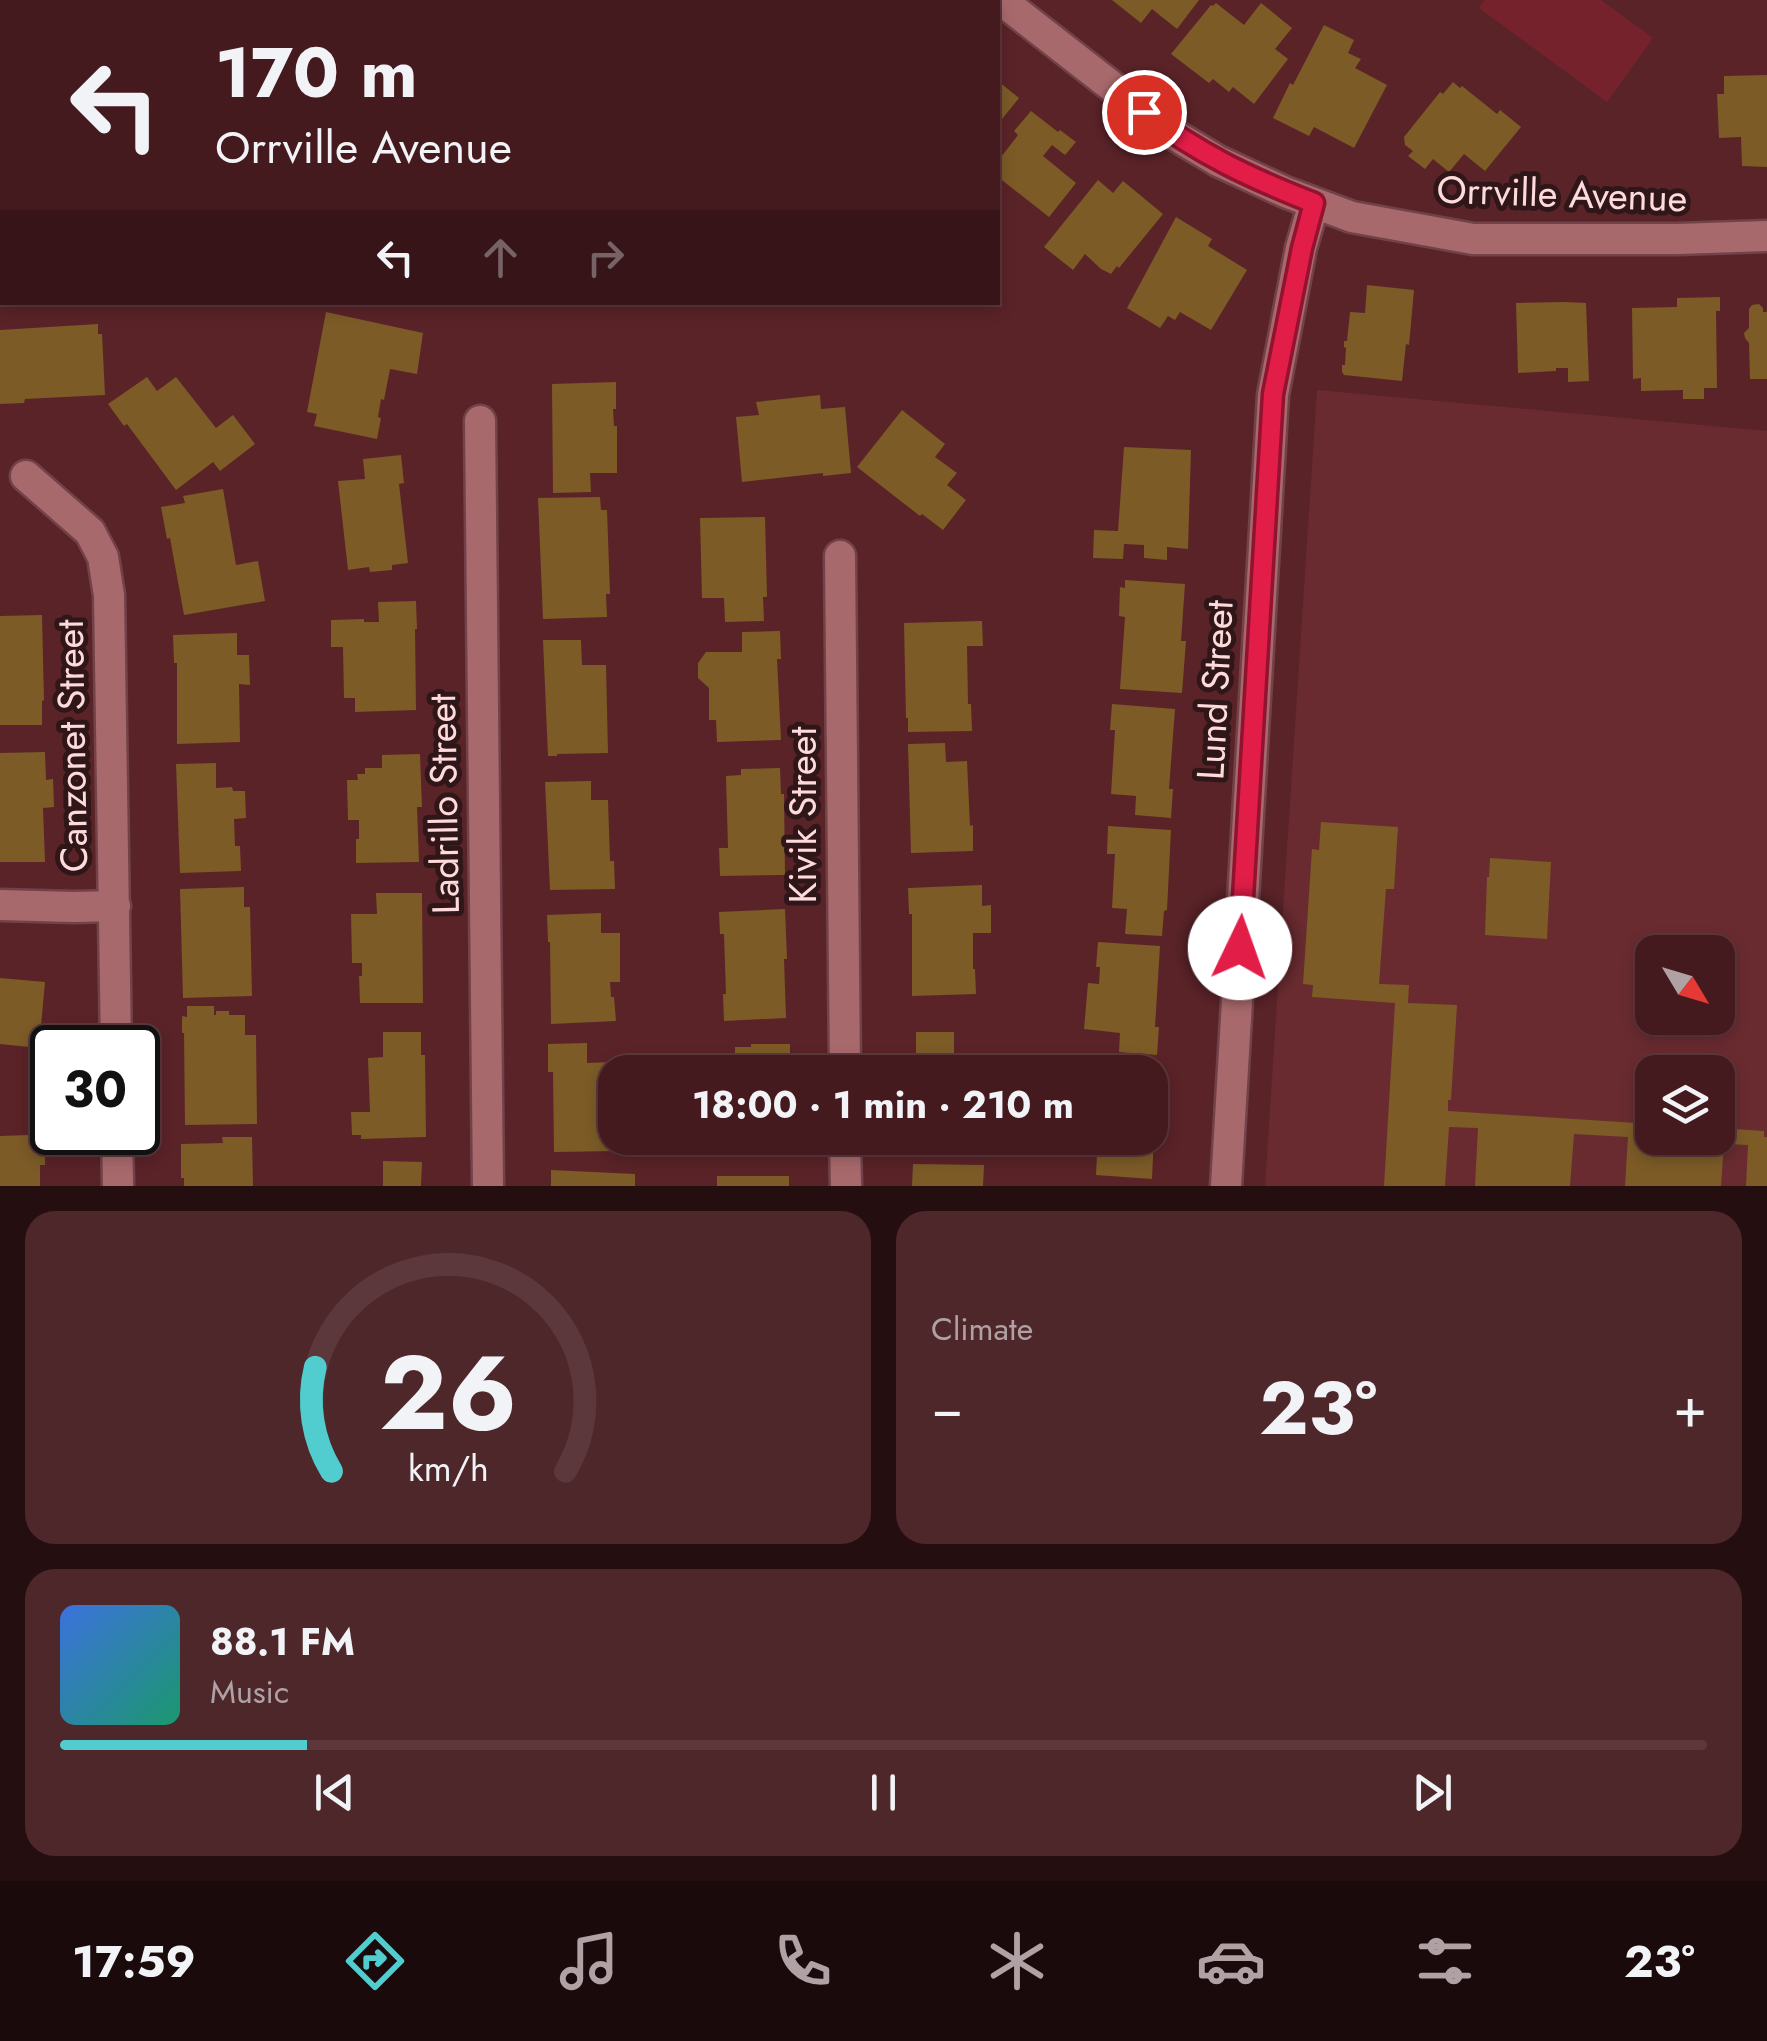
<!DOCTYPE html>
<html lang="en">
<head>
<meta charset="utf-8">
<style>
	body { margin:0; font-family:Jost,sans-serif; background:#4e272b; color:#f1f3f6; height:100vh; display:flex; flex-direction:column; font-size:38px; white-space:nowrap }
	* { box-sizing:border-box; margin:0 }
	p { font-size:32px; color:#afa1a4 }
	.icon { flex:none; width:55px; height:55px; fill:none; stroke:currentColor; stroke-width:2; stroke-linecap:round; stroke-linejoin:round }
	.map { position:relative; height:1186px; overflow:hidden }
	.panel { display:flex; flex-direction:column; gap:25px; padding:25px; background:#250e10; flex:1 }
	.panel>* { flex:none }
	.top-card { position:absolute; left:0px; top:0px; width:1000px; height:305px; box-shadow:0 5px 15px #0003,0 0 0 2px #5c383c; background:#441a1e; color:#f1f3f6; overflow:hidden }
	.needle { width:65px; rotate:128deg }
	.controls { position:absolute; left:1635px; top:935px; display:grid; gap:20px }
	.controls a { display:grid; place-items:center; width:100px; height:100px; border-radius:20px; background:#441a1e; box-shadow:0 5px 15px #0003,0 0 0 2px #5c383c; font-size:50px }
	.speed { position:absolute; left:30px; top:1025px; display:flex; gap:20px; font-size:50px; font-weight:700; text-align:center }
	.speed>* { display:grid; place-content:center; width:130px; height:130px; border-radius:50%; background:#441a1e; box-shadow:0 5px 15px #0003,0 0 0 2px #5c383c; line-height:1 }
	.speed .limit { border:5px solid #111; border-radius:15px; background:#fff; color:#111 }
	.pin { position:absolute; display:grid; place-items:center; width:85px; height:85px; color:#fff; margin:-42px; border:5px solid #fff; border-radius:50%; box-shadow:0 2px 10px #0007 }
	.me { position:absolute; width:110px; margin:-55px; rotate:3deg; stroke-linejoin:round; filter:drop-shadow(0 0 8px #0008) }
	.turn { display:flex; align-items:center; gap:35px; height:210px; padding:0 50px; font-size:45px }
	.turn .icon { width:130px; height:130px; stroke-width:2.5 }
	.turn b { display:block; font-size:70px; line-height:85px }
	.lanes { display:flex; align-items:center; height:95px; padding:0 50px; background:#0003; justify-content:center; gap:50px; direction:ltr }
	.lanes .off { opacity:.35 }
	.big { font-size:75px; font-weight:700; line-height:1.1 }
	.panel .card { flex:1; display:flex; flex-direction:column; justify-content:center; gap:15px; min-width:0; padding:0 35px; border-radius:30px; background:#4e272b }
	.panel .dial { align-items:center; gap:0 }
	.dial svg { height:260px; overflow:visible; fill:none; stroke:#5c383c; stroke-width:7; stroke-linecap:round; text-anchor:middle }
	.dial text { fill:#f1f3f6; stroke:none }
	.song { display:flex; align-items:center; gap:30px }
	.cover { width:120px; height:120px; border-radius:15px; background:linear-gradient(135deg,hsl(220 70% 55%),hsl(160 70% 35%)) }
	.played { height:10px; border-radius:5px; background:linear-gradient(90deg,#52cdcf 15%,#5c383c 15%) }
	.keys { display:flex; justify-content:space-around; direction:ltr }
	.heat { display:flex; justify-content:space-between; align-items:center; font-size:55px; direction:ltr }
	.panel .tiles { flex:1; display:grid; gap:25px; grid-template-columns:1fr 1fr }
	.card:last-child { grid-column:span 2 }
	.trip { position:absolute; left:598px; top:1055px; width:570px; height:100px; border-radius:30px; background:#441a1e; box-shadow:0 5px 15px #0003,0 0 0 2px #5c383c; font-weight:700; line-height:100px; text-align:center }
	.tab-bar { display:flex; height:160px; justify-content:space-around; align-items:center; background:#1b0a0c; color:#afa1a4 }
	.tab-bar .icon { width:70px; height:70px }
	.tab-bar .on { color:#52cdcf }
	.tab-bar b { font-size:45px; color:#f1f3f6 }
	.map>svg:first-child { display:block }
	.built { fill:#692b30; fill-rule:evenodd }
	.green { fill:#75222d }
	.building { fill:#7c5b27 }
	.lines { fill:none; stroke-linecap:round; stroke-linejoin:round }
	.minor-casing { stroke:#724249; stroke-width:35 }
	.minor { stroke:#a8696c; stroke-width:30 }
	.route-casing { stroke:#92132f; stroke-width:25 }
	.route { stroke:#e11d48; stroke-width:18 }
	.labels { text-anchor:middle; stroke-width:10; stroke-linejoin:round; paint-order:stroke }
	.street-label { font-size:38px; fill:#fedada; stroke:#2f1618 }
</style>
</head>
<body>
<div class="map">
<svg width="1767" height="1186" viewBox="0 0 1767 1186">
	<rect width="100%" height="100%" fill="#5a2328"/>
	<path class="built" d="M1317,390L1767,431V1186H1265ZM1652,952H1718V1018H1652ZM1652,1072H1718V1138H1652Z"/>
	<path class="green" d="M1485,0H1601L1653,38L1607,102L1479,8Z"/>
	<path class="building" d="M1112,0H1199L1177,29L1152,9L1141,23Z
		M1216,3L1244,25L1261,3L1292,28L1275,49L1288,59L1254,104L1233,87L1229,92L1213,79L1209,83L1171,54L1211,5L1213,6Z
		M1324,25L1354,40L1348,53L1361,59L1355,68L1387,85L1354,148L1314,127L1309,136L1273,118L1290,83L1293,85Z
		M1767,75V167L1742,166L1741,137L1719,138L1717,94H1724V76Z
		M998,81L1019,98L998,124Z
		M1453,82L1460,88L1462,86L1497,114L1500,110L1521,127L1485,171L1464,154L1449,172L1433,159L1425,169L1408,156L1413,151L1405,145L1404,137L1440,92L1443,94Z
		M1031,111L1058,132L1060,130L1076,142L1065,155L1052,145L1043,156L1076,183L1049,217L998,177V161L1018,135L1014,131Z
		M1098,180L1113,193L1123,181L1163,214L1119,268L1117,266L1111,274L1101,269L1085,254L1073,270L1044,247Z
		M1176,217L1212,239L1208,246L1247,270L1211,330L1180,312L1175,320L1168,316L1160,328L1127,308Z
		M1367,285L1414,290L1409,345L1406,344L1402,381L1344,375L1342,372V365H1345L1346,348L1344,347V341H1347L1350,312L1365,313Z
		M1720,297V311H1716L1717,388H1704V399H1683V390L1641,391V378L1633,379L1632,308L1677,307V298Z
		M1565,302L1586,303L1589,381L1568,382V368H1556V371L1518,373L1516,303Z
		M1759,304L1763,308V312H1767V379H1750L1749,343L1745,338L1744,333L1749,328V309L1752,305Z
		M326,312L423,333L417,374L390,369L384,400L381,399L378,417L381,418L377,439L314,426L317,414L307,412Z
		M98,324V334H102L105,395L25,399L24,403L0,404V330Z
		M147,377L157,391L176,377L216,428L233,415L255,444L220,471L213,462L176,490L127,424L124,426L108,404Z
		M616,382V409H613L614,426H617V473H590L591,492L553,493L552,384Z
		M820,395L821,409L845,407L851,473L823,476V473L742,482L736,417L759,415L756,402Z
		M902,410L945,444L935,457L957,473L947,485L966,500L943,530L922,514L920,516L857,467Z
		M1124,447L1191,450L1188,549L1167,547V560L1144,558V545L1124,544L1123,559L1093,558L1094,530L1118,531Z
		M401,455L404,483L399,484L408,563L392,565V570L370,572L369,567L348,570L338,481L365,479L363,459Z
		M223,489L236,565L258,561L265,601L184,615L170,538L167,539L161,507L185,503L183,496Z
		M600,497L601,510H607L610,594H606L607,617L543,619L538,498Z
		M765,517L767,597H763L764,621L725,622L724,598H702L700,518Z
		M1125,580L1185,584L1181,641H1186L1182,693L1120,689L1125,617L1119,616L1120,587L1125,588Z
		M416,601L417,629H415L416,710L355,712V698H344L343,647H331V620L364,619V622H379L378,602Z
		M42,615L44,700L42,701V725H0V616Z
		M982,621L983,646H967L968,704H971L972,731L908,732V718H906L904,623Z
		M780,631L781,659H777L781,740L717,742L716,720H709V688L698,678V663L706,652H742V632Z
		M237,633V655H249L250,685L239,684L240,742L177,744V663H174L173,635Z
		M543,640H581L582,665H606L608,753L557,754V756H548Z
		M1112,704L1175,709L1169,789H1173L1171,818L1135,815L1136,796L1111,794L1115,730H1110Z
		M945,743L946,762L967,761L970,826L973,825V851L911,853L908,744Z
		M45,752L46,780L53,779L54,807L43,808L45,862H0V753Z
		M420,754L422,807H417L419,862L356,863V839H359V820H348L347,780H358L357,774H365V768H382V755Z
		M216,763V788L232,787L233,791H245L246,818L234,819L235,846H240L241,871L180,873L176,764Z
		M780,768L781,794H784L785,875L720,876L719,848H728L726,776L741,775V769Z
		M591,781V800H608L610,861H614L615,889L550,890L545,782Z
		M1321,822L1398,827L1394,889H1386L1379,984L1409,985L1408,1003L1457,1005L1451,1100H1448V1111L1652,1124V1138H1718V1128L1764,1131V1137H1767V1186H1746L1748,1145L1724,1144L1721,1186H1625L1628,1137L1574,1134L1570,1186H1475L1478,1128L1449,1127L1445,1186H1384L1395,1003L1312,997L1313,985L1303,984L1312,849L1319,850Z
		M1108,826L1171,830L1167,910L1164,911L1162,936L1125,934L1127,909L1112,908L1115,854H1107Z
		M1490,858L1551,862L1547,939L1485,935L1487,877H1489Z
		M982,885V906L991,905V933H973V969H975L976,994L912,996V914H909L908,888Z
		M244,887V907H250L252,996L183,998L180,889Z
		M376,893H422L423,1003H360L359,976H362V963H352L351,914H377Z
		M785,909L787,959H784L786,1018L724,1021L723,994H726L724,934H720L719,912Z
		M601,913V933H620V982H610L611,997H614L616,1021L551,1024L550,942H548L547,915Z
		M1098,942L1160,946L1155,1027H1159L1157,1055L1119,1052L1120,1033L1084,1029L1088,983L1099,984L1100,967H1096Z
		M0,978L45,982L39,1048L0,1044Z
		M187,1006H214V1015H216V1011H229V1015H245V1035H256L257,1124L185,1125L184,1033H182V1016L187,1017Z
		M383,1032H421V1055H425L426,1137L361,1139V1135H352L351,1112H370L368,1058L383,1057Z
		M916,1032H954V1057L975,1058L984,1072H913L912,1058H916Z
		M587,1043V1063L612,1062V1065H620V1072H615V1138H617V1151L554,1152L553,1072H548V1044Z
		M751,1044H790V1072H715V1064H735V1047H751Z
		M1097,1066L1157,1070L1152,1179L1096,1175L1097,1155L1091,1154L1093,1138H1150V1072H1096Z
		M28,1133H45V1165H40V1186H0V1136L29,1135Z
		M222,1137H252L253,1186H184V1178H181V1144L223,1143Z
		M725,1138H787V1153H725Z
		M383,1161L422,1162L421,1186H383Z
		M913,1164L984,1165L983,1186H912Z
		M551,1170L635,1174V1186H551Z
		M717,1176H789V1186H717Z"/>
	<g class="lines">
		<defs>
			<path id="minor" d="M1001,0L1173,134L1218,161L1285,192L1352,217L1473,239H1678L1767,236
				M480,421L488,1186
				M26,476L90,532L103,557L109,595L116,1048
				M840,556L845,1072
				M0,905L74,907L115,906
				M117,1132L118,1186
				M845,1138L846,1186
				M1226,1186L1273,395L1301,248L1314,203"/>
		</defs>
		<use href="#minor" class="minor-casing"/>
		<use href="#minor" class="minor"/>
	</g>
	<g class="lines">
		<defs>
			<path id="route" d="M1144,112C1199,154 1250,178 1314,203L1302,248L1273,394L1240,948"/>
		</defs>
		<use href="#route" class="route-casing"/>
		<use href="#route" class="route"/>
	</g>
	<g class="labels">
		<g class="street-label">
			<text transform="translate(1562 194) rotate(2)" y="13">Orrville Avenue</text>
			<text transform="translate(1215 690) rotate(-87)" y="13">Lund Street</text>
			<text transform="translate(72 746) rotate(-91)" y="13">Canzonet Street</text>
			<text transform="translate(444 804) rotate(-91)" y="13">Ladrillo Street</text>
			<text transform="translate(803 815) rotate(-90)" y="13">Kivik Street</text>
		</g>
	</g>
</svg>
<div class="controls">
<a><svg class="needle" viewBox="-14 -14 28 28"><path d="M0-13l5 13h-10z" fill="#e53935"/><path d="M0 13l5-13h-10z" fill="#afa1a4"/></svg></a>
<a><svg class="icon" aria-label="layers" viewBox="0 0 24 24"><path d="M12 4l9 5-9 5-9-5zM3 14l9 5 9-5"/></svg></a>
</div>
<div class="speed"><div class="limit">30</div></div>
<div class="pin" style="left:1144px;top:112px;background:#d93025"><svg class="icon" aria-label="arrive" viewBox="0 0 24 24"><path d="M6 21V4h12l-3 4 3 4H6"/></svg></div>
<svg class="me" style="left:1240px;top:948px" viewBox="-20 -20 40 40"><circle r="19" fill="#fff"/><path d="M0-13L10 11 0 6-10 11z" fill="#e11d48"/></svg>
<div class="trip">18:00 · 1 min · 210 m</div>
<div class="top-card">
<div class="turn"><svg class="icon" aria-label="left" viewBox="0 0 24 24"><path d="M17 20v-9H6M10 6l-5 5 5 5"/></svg><div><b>170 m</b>Orrville Avenue</div></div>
<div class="lanes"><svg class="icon" aria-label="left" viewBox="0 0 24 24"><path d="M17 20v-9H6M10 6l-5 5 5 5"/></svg><svg class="icon off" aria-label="ahead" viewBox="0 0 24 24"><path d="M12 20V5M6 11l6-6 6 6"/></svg><svg class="icon off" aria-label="right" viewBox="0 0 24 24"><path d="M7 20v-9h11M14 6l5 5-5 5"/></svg></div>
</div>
</div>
<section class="panel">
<div class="tiles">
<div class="card dial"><svg viewBox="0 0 100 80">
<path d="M14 69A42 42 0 1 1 86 69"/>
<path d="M14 69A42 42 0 0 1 9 37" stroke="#52cdcf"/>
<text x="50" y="56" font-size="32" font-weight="700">26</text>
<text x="50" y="72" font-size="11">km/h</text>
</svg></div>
<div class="card"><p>Climate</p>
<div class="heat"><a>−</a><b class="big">23°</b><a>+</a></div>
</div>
<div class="card">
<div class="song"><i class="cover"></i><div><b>88.1 FM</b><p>Music</p></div></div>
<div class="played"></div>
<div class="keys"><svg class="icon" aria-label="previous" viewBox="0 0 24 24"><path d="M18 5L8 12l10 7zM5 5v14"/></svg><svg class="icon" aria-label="pause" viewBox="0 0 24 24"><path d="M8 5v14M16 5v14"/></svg><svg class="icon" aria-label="next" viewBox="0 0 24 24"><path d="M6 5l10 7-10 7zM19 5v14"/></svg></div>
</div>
</div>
</section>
<nav class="tab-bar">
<b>17:59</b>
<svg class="icon on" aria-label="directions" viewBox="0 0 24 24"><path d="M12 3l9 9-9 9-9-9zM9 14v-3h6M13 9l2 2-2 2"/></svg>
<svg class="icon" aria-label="music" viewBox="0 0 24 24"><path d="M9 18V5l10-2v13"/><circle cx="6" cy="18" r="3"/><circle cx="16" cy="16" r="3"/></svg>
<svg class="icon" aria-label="phone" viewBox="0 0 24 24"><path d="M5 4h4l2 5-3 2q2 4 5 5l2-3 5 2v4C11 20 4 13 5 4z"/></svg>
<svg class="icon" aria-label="climate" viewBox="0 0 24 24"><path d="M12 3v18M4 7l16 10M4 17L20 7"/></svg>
<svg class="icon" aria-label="car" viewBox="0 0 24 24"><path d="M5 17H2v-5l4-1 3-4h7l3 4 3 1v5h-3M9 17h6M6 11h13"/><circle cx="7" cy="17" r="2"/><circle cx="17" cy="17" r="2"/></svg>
<svg class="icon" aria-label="filters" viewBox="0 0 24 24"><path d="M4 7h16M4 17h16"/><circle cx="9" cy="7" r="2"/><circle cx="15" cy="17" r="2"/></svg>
<b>23°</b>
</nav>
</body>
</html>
